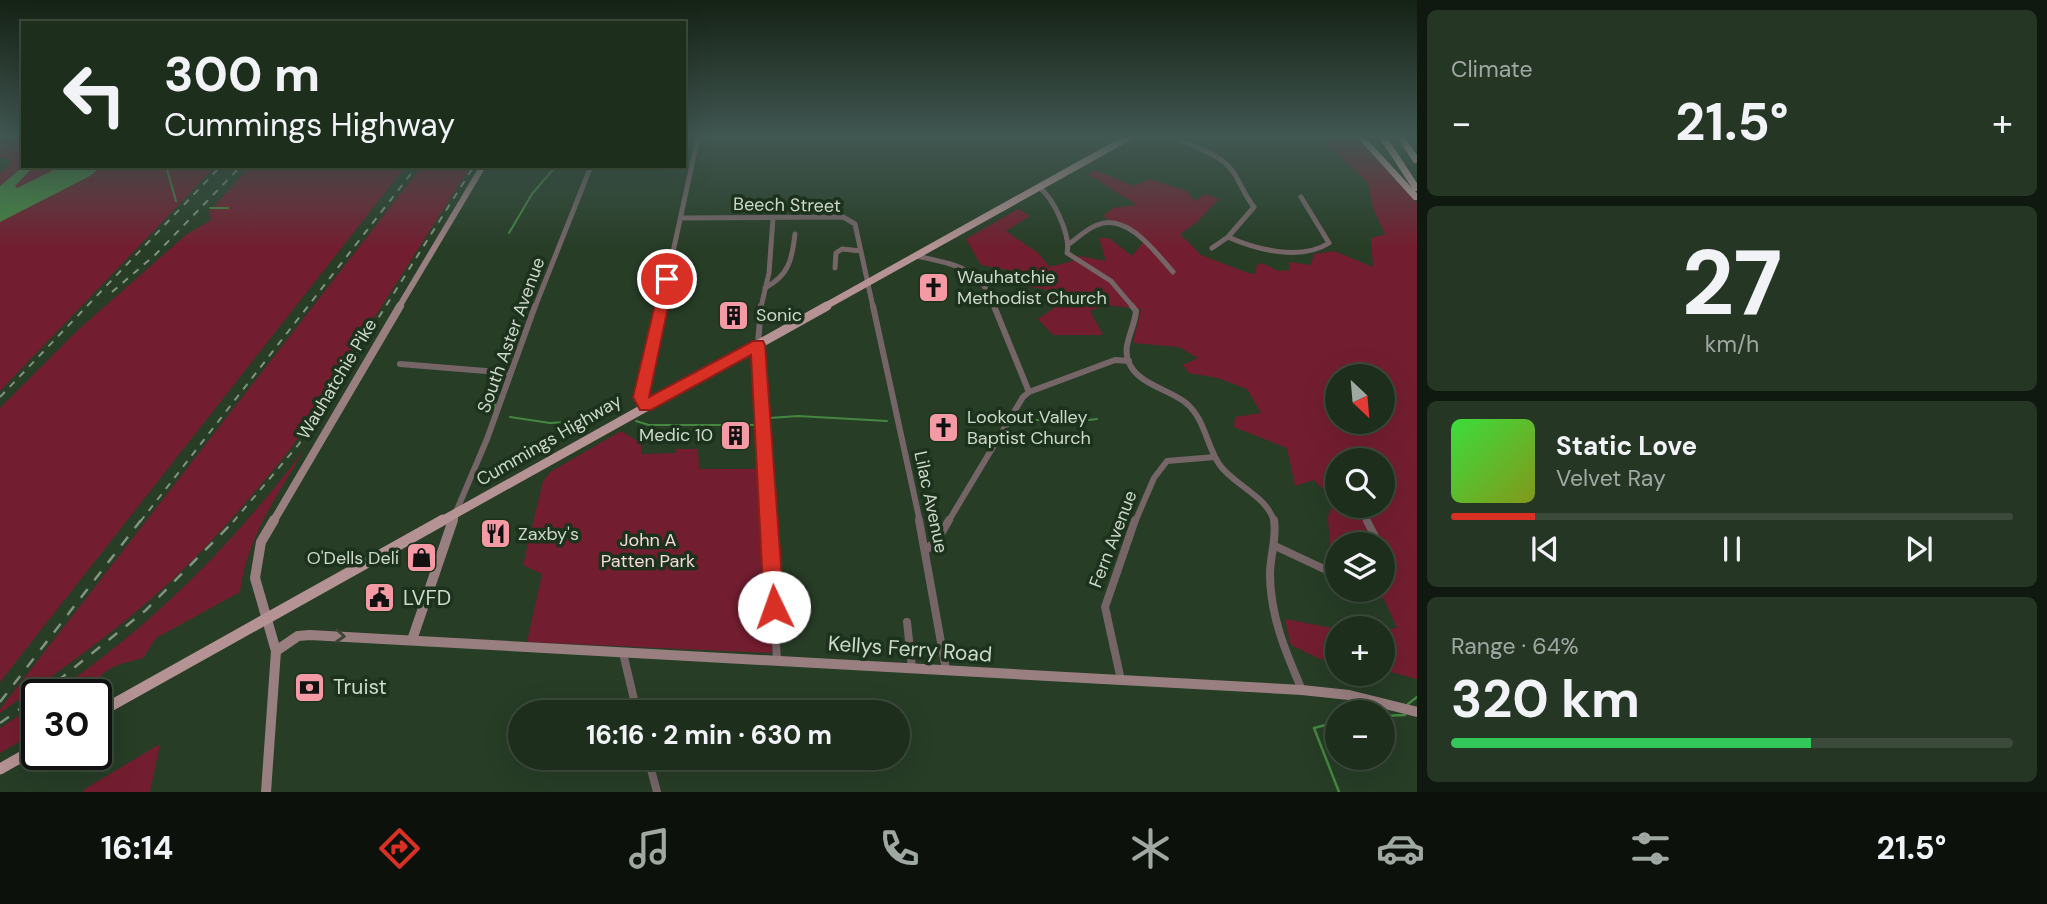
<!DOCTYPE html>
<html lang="en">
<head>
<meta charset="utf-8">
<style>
	body { margin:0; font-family:"DM Sans",sans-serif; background:#253625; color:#f1f3f6; height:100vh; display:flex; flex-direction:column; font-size:26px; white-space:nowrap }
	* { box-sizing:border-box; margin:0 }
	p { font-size:23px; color:#a0a8a3 }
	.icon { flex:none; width:38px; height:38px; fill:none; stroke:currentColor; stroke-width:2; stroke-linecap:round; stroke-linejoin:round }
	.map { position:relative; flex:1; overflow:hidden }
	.details { display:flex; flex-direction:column; gap:10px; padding:10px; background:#10190f; width:630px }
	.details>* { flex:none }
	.guide { position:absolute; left:21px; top:21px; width:665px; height:147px; border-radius:0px; box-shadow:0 7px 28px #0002,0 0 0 2px #3b4a3b; background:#1d2e1c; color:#f1f3f6; overflow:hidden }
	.needle { width:46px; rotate:154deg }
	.controls { position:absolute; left:1325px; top:364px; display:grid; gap:14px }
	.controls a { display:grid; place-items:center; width:70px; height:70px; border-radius:50%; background:#1d2e1c; box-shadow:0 7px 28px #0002,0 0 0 2px #3b4a3b; font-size:35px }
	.speed { position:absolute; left:21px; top:679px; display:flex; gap:14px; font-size:35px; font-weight:700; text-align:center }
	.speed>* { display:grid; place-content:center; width:91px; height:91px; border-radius:50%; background:#1d2e1c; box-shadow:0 7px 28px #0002,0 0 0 2px #3b4a3b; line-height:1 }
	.speed .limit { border:4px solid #111; border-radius:10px; background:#fff; color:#111 }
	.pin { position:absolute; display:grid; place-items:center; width:60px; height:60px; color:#fff; margin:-30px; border:4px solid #fff; border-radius:50%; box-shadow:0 2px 7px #0007 }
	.me { position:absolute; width:77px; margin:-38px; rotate:357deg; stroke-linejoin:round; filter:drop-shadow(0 0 5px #0008) }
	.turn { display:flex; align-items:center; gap:24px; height:147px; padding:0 28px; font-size:32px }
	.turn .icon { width:91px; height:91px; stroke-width:2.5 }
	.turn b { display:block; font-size:49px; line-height:60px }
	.big { font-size:52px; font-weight:700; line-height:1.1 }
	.details .card { flex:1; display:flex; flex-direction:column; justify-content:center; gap:10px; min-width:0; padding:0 24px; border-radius:10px; background:#253625 }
	.details .dial { align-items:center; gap:0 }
	.dial b { font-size:91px; line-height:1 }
	.song { display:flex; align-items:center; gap:21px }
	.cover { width:84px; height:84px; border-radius:10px; background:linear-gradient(135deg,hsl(120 70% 55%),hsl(70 70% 35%)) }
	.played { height:7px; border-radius:4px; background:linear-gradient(90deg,#d93025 15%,#3b4a3b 15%) }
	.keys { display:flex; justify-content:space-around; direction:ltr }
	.heat { display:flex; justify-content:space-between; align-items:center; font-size:38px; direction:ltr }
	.charge { height:10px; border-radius:5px; background:linear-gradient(90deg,#34c759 64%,#3b4a3b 0) }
	.trip { position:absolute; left:508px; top:700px; width:402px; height:70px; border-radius:35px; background:#1d2e1c; box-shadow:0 7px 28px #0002,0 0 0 2px #3b4a3b; font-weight:700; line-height:70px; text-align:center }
	.dock { display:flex; height:112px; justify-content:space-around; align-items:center; background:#0c120b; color:#a0a8a3 }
	.dock .icon { width:49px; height:49px }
	.dock .selected { color:#d93025 }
	.dock b { font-size:32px; color:#f1f3f6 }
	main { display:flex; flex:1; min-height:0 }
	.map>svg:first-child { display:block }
	.green { fill:#731e30; fill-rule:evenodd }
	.water { fill:#458741 }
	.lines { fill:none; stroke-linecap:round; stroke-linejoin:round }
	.stream-far1 { stroke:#458741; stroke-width:2 }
	.stream { stroke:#458741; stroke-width:2.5 }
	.street-far2 { stroke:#766567; stroke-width:5 }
	.street-far1 { stroke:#766567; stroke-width:6 }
	.street { stroke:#766567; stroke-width:8 }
	.secondary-far2 { stroke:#9a7f81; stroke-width:6 }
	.secondary-far1 { stroke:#9a7f81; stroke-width:8 }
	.secondary { stroke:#9a7f81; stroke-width:10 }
	.primary-far2 { stroke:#b59395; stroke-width:7 }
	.primary-far1 { stroke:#b59395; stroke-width:9 }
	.primary { stroke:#b59395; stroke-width:11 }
	.highway { fill:#cda4a8; fill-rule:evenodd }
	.rail-far1 { stroke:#829381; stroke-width:2; stroke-dasharray:7 7; stroke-linecap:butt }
	.rail { stroke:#829381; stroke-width:2.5; stroke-dasharray:11 11; stroke-linecap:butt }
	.oneway { stroke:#3c4535 }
	.route { fill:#d93025; stroke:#8d1f18; stroke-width:2 }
	.labels { text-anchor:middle; stroke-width:7; stroke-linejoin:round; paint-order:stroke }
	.street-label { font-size:18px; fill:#ccd9cb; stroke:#1d321c }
	.poi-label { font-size:18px; fill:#ccd9cb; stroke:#1d321c; text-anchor:start }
	.park-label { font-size:18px; fill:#f6dadc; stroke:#1d321c }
	.near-poi-label { font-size:21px; fill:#ccd9cb; stroke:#1d321c; text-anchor:start }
	.near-street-label { font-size:21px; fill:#ccd9cb; stroke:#1d321c }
</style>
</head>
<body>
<main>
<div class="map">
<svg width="1417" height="792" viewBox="0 0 1417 792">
	<rect width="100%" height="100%" fill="#273d26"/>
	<path class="green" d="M0,137H23V166H216L0,391V173L10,164L9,160L0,158Z
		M1319,137H1356L1417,203V679L1383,670V630L1397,628L1384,599L1365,590H1382V544H1337V567L1331,561L1328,517L1334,500L1314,480L1295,486L1287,448L1234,427L1235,417L1261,413L1247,389L1218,378L1189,373L1183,365L1198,358L1179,347L1133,343L1141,309L1106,305L1090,311L1103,335H1053L1038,319L1054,308L1049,299L1060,293L1005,281L1004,277L1020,272L981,265L966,239L1018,209L1030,216L1006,231L1038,253L1050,267L1073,261L1079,256L1106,261L1099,238H1109L1132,256L1145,240L1103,216L1113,208L1137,205L1088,174L1095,170L1134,186L1149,179L1187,191L1195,201L1205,194L1219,199L1197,222L1180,234L1201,255L1248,273L1255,274L1257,265L1262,263L1278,271L1290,270V262L1311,265L1314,254L1334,251L1373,267L1371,238L1385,234L1373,208L1368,183ZM1337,376H1382V422H1337ZM1337,460H1382V506H1337Z
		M250,166H406L0,682V408L78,330L187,234L211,220L209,212Z
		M422,166H471L292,447C254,494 214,541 170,582C117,631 58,672 0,713V709Z
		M621,431L641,443V454L676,453V449H698L699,469H761L772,653L527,642L542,574L523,565L543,481L550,472Z
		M307,446C279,492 247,537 240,592L156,638L143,658C117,665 99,667 91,695H50C150,629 236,541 307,446Z
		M1285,619L1337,629V662L1320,659L1291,645Z
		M37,704V732L0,753V728Z
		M160,744L150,792H83V790Z"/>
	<path class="water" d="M24,166H34L15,186L17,188L62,166H89L86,170L99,168L90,176L0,222V186Z"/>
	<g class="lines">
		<path class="stream-far1" d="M166,166L176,201
			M210,208H228
			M509,233L532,194L556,166
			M494,410L501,375
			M510,417L550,423L568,422
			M769,418L798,416L887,421
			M1019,419L1071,422L1097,419
			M636,421L649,425H756V418"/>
		<path class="stream" d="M1408,704L1417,697
			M1382,716L1405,715
			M1337,722L1314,728L1339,792"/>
		<path class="street-far2" d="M1174,137C1189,145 1210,151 1224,162C1238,173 1242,193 1254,207L1228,237L1212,248
			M1040,188C1054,199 1071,236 1067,253L1111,281L1133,307
			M680,218L843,217L855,224L873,307
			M1228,237C1257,250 1301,261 1329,243L1301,197
			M1069,244C1078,238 1086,229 1097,225C1127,212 1156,253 1173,272
			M917,256C956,265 980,267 995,307
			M835,268L836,253L842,249L861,251
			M765,288C789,275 792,260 795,234
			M535,307L591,166
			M661,307L698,137
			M761,307L769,273L773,218"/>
		<path class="street-far1" d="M761,306L758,344L769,522
			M873,306L920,522
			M1132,306L1136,311C1135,328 1121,346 1129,363C1139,385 1169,389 1186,403C1205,419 1206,444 1219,464C1233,485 1268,496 1274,522
			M400,364L510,373
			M1029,392L1115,360L1129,361
			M645,406L641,397L661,306
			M456,512L487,439L535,306
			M948,522L1023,397L1029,392L994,306
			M1135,522L1154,478L1167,461L1215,457"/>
		<path class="street" d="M769,520L777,660
			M919,520L946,670
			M1274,520C1277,539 1270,556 1270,574C1270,616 1286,653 1302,690
			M1367,521L1379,544
			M1275,546L1337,575
			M926,550L938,539L949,520
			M907,622L912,668
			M623,653L637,712
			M1121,680L1105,607L1135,520
			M648,758L657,792"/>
		<path class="secondary-far2" d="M399,307L483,166"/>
		<path class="secondary-far1" d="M273,522L400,306
			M452,522L455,514"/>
		<path class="secondary" d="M412,640L453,520
			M276,651L298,636L310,635L1302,690L1349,695L1417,712
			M266,792L276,651L255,578L261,542L274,520"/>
		<path class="primary-far2" d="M824,307L1129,137"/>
		<path class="primary-far1" d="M440,522L827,306"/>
		<path class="primary" d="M96,714L443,520
			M0,769L37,748"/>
		<path class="highway" d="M1357,137H1365L1412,188L1379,137H1387L1417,183V191H1415L1417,193V200H1414Z
			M1397,137H1405L1417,155V163H1414Z"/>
		<path class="rail-far1" d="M112,292L155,255L241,166
			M0,397L221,166
			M140,522L417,166
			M233,522L299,444L474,166"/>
		<path class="rail" d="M40,695L146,610L235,520
			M0,702L141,520
			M0,723L37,697"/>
	</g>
	<defs><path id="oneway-chevron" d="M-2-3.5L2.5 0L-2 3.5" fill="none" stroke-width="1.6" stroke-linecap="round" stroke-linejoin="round" transform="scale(1.75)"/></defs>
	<use class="oneway" href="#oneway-chevron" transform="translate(340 636) rotate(3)"/>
	<linearGradient id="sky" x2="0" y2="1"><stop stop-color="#152215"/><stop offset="0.55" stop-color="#415752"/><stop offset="1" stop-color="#415752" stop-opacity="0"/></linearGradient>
	<rect width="1417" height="248" fill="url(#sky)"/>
	<path class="route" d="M667,275L674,279L649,397L753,341H763L765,345L784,607L781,614L774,617L767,614L764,607L751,355L651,410H640L633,397L661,279Z"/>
	<defs>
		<symbol id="church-square" viewBox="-11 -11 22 22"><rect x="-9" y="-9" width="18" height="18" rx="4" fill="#f49aa4" stroke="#1d321c"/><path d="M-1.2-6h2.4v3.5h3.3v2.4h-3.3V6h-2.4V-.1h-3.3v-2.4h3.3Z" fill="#111"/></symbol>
		<symbol id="building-square" viewBox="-11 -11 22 22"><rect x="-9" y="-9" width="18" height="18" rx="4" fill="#f49aa4" stroke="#1d321c"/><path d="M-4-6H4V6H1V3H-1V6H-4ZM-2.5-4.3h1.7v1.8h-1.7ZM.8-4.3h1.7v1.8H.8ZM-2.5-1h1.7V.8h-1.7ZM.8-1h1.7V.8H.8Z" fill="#111"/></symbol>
		<symbol id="restaurant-square" viewBox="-11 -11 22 22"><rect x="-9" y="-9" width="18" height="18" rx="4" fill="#f49aa4" stroke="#1d321c"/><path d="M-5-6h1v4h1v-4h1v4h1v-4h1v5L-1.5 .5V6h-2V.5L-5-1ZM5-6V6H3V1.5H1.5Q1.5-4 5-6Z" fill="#111"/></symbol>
		<symbol id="shop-square" viewBox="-11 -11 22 22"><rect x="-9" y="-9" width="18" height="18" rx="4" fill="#f49aa4" stroke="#1d321c"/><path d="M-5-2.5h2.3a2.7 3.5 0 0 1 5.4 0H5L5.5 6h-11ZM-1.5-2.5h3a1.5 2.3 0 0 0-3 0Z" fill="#111"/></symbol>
		<symbol id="civic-square" viewBox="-11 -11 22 22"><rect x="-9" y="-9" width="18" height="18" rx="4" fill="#f49aa4" stroke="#1d321c"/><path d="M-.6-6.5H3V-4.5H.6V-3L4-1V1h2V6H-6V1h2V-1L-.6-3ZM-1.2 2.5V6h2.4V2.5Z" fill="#111"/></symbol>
		<symbol id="bank-square" viewBox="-11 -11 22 22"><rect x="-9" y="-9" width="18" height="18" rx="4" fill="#f49aa4" stroke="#1d321c"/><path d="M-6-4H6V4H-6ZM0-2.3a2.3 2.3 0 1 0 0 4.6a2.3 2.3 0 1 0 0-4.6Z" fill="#111"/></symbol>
	</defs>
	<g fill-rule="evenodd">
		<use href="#church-square" x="916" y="270" width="35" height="35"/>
		<use href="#building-square" x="716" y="298" width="35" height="35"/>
		<use href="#church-square" x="926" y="410" width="35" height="35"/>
		<use href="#building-square" x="718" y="418" width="35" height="35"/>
		<use href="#restaurant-square" x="478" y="516" width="35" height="35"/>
		<use href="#shop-square" x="404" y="540" width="35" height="35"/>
		<use href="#civic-square" x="362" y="580" width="35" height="35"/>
		<use href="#bank-square" x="292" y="670" width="35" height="35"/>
	</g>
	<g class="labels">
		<g class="street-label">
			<text transform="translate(787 205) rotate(1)" y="6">Beech Street</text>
			<text transform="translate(511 335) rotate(-70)" y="6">South Aster Avenue</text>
			<text transform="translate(337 379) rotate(-59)" y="6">Wauhatchie Pike</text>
			<text transform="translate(549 440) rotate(-30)" y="6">Cummings Highway</text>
			<text transform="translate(931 502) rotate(78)" y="6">Lilac Avenue</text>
			<text transform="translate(1113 539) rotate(-69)" y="6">Fern Avenue</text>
		</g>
		<g class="poi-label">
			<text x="957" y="283">Wauhatchie<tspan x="957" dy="21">Methodist Church</tspan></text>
			<text x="756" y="321">Sonic</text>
			<text x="967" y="423">Lookout Valley<tspan x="967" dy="21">Baptist Church</tspan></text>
			<text x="713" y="441" text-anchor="end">Medic 10</text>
			<text x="518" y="540">Zaxby's</text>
			<text x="399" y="564" text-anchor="end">O'Dells Deli</text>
		</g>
		<g class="park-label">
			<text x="648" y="546">John A<tspan x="648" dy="21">Patten Park</tspan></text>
		</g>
		<g class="near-poi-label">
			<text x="403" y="605">LVFD</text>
			<text x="333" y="694">Truist</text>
		</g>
		<g class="near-street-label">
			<text transform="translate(910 649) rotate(4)" y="7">Kellys Ferry Road</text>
		</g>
	</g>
</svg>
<div class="controls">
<a><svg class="needle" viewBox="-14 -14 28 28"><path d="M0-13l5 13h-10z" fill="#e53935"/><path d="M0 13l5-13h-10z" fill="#a0a8a3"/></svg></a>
<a><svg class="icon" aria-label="search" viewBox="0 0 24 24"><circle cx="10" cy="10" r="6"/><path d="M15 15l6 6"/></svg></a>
<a><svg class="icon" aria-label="layers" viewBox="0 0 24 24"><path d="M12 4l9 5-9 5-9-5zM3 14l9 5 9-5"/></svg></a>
<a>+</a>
<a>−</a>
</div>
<div class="speed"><div class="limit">30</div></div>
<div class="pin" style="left:667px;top:279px;background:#d93025"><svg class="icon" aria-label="arrive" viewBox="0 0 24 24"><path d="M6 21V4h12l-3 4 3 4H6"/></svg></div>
<svg class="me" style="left:774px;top:607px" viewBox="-20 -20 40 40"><circle r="19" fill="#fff"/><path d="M0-13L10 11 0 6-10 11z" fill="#d93025"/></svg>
<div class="trip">16:16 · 2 min · 630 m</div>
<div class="guide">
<div class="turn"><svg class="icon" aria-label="left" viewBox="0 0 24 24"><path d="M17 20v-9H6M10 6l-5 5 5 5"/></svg><div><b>300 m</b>Cummings Highway</div></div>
</div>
</div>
<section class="details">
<div class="card"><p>Climate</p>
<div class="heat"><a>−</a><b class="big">21.5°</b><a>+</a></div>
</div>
<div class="card dial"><b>27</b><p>km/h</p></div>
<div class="card">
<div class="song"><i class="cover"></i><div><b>Static Love</b><p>Velvet Ray</p></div></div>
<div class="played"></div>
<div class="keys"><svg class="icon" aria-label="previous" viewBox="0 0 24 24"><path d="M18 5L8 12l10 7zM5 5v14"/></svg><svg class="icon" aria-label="pause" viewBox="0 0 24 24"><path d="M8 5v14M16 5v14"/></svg><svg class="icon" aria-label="next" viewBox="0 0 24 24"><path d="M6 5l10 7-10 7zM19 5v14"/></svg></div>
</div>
<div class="card"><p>Range · 64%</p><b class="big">320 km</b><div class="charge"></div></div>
</section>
</main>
<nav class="dock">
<b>16:14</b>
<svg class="icon selected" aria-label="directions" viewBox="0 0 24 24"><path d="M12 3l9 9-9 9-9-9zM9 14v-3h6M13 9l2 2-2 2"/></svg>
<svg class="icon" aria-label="music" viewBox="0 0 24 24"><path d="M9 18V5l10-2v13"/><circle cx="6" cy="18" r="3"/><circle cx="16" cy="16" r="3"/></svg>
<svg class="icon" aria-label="phone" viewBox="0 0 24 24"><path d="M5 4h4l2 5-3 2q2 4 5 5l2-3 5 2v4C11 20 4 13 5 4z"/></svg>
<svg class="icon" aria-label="climate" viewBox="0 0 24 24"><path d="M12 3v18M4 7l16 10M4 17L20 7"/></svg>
<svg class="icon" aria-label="car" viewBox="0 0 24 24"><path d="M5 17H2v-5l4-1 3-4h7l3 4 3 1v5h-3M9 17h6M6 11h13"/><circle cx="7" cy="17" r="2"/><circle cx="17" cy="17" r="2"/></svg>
<svg class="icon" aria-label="filters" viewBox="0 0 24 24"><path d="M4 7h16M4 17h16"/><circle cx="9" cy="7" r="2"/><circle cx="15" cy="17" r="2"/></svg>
<b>21.5°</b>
</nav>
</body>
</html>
